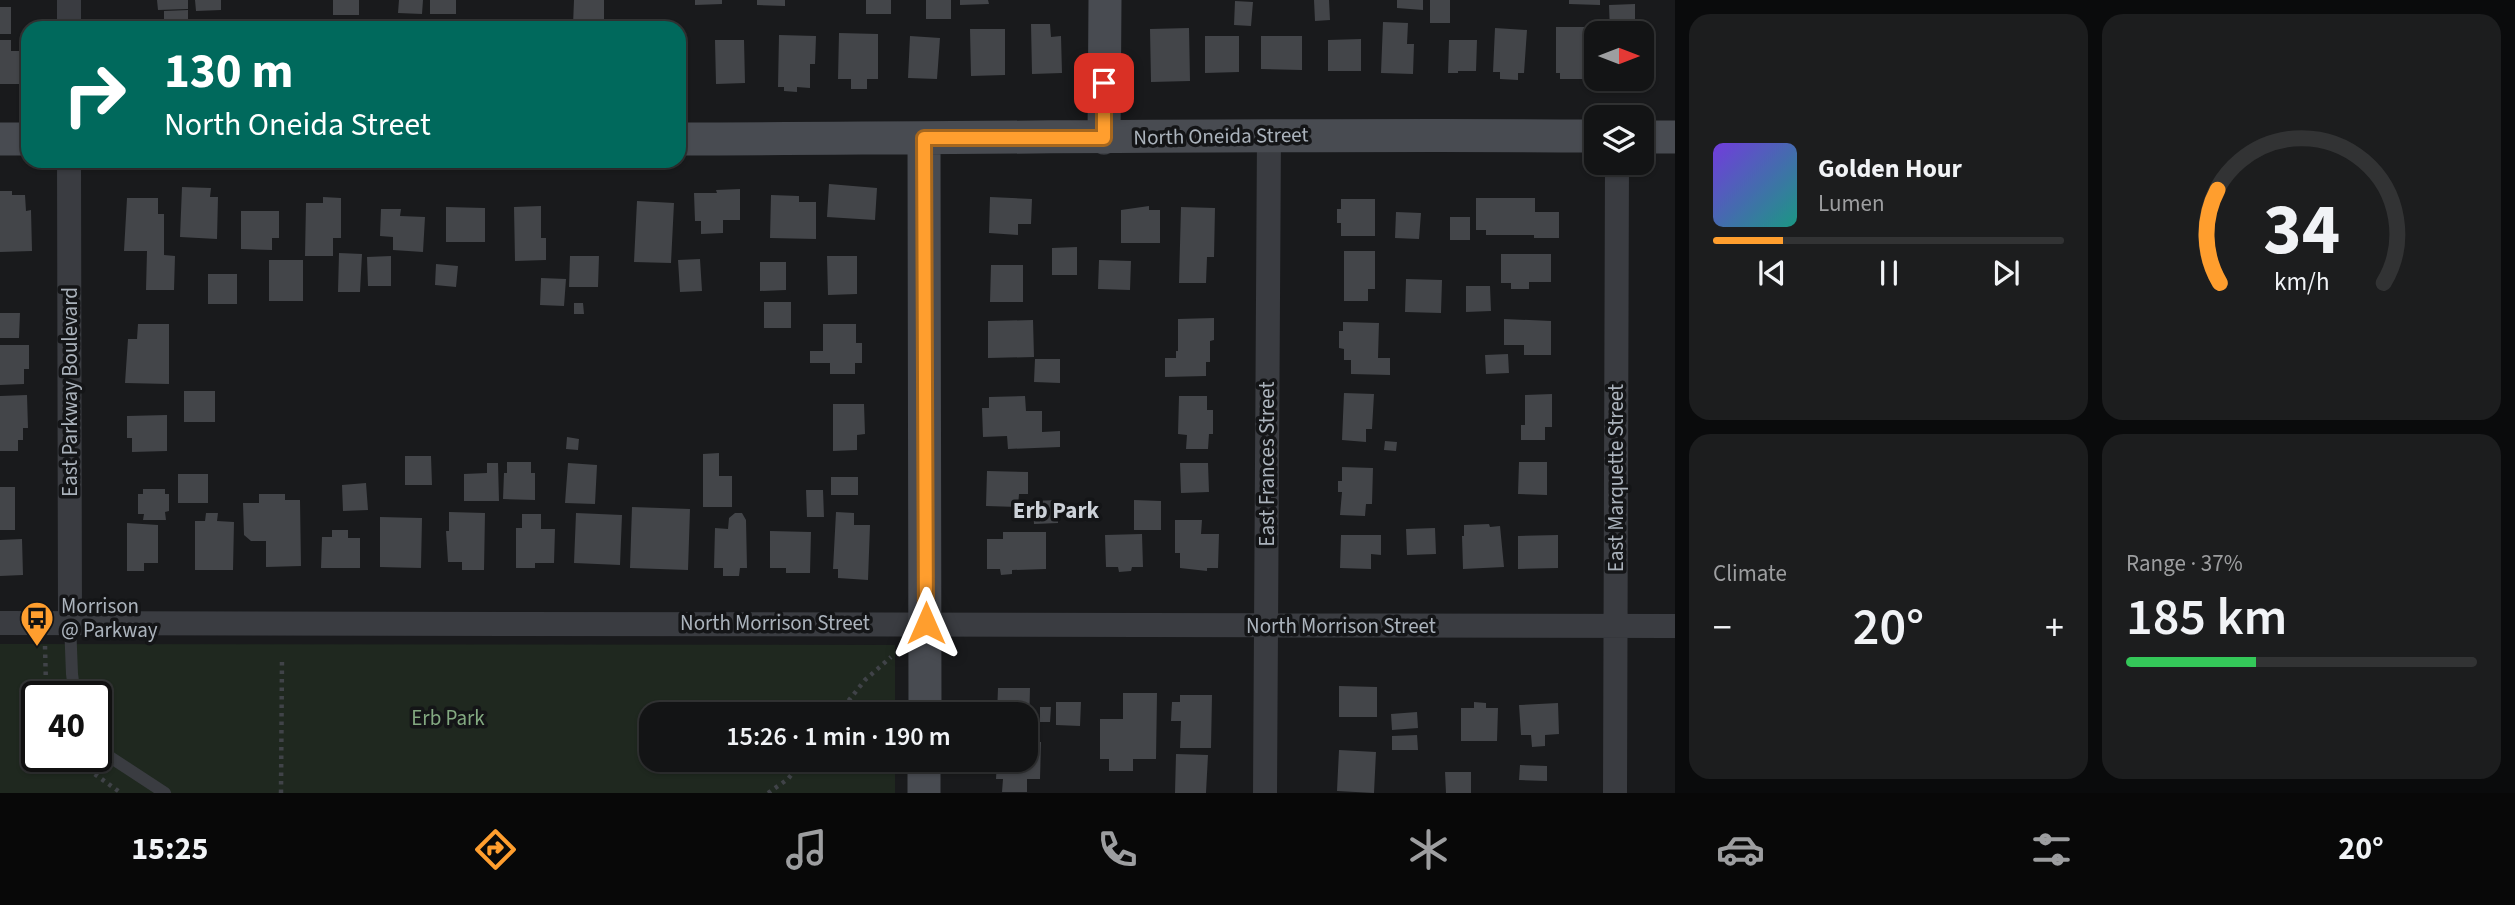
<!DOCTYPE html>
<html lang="en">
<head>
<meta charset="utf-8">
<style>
	body { margin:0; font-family:"Source Sans 3",sans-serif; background:#1c1d1e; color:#f1f3f6; height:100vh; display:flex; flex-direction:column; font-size:26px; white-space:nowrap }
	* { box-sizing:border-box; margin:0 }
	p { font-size:23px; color:#9d9ea0 }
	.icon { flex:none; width:38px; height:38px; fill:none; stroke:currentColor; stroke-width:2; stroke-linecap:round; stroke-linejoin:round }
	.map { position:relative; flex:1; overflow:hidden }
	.details { display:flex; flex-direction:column; gap:14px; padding:14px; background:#0a0b0c; width:840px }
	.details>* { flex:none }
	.hud { position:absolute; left:21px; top:21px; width:665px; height:147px; border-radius:21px; box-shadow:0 2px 5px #0004,0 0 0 2px #323334; background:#00695c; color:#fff; overflow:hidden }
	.needle { width:46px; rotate:90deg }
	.tools { position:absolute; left:1584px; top:21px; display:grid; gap:14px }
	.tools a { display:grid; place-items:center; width:70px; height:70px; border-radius:14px; background:#131415; box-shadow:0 2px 5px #0004,0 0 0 2px #323334; font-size:35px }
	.speed { position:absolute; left:21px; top:681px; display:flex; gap:14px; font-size:35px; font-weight:700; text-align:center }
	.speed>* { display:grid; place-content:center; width:91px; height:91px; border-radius:50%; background:#131415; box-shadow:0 2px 5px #0004,0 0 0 2px #323334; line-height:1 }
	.speed .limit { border:4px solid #111; border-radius:10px; background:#fff; color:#111 }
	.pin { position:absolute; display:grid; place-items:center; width:60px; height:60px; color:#fff; margin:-30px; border-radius:14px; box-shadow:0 4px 10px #0006 }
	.me { position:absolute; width:77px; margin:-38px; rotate:0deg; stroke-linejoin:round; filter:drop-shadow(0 0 5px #0008) }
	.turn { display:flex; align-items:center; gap:24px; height:147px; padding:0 28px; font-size:32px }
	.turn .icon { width:91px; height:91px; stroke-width:2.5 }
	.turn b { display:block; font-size:49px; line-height:60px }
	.big { font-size:52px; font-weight:600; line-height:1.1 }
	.details .tile { flex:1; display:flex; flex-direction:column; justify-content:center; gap:10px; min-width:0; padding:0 24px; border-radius:21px; background:#1c1d1e }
	.details .dial { align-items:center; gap:0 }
	.dial svg { height:182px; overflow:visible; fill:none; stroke:#323334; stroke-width:7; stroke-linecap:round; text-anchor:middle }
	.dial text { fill:#f1f3f6; stroke:none }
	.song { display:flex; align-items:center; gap:21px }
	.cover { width:84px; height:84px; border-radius:10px; background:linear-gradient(135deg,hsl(260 70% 55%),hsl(170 70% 35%)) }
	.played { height:7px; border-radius:4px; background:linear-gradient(90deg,#ff9e2e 20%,#323334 20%) }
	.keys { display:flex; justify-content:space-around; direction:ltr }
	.heat { display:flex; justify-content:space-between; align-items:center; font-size:38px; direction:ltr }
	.charge { height:10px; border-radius:5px; background:linear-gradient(90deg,#34c759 37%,#323334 0) }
	.details .tiles { flex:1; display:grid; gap:14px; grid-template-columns:repeat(2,1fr) }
	.trip { position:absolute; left:639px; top:702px; width:399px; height:70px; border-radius:21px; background:#131415; box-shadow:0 2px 5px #0004,0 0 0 2px #323334; font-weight:600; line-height:70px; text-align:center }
	.tabs { display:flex; height:112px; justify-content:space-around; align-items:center; background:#080808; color:#9d9ea0 }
	.tabs .icon { width:49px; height:49px }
	.tabs .current { color:#ff9e2e }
	.tabs b { font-size:32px; color:#f1f3f6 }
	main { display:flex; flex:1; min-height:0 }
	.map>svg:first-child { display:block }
	.green { fill:#1f281f; fill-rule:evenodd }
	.building { fill:#434549 }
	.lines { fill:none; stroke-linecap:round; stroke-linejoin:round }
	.path { stroke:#404348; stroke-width:4.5; stroke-dasharray:3.5 5; stroke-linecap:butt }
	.lane { stroke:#3a3c41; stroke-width:12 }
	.street { stroke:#3a3c41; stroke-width:24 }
	.secondary { stroke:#484b51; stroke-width:33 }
	.route-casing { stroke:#a6671e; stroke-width:18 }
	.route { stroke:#ff9e2e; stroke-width:12 }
	.labels { text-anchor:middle; stroke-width:7; stroke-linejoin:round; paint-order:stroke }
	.street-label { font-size:21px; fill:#abb3bc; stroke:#141517 }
	.poi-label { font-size:21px; fill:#abb3bc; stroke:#141517; text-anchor:start }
	.park-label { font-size:21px; fill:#83a981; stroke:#141517 }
	.neighbourhood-label { font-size:23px; font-weight:bold; fill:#ccd1d8; stroke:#141517 }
</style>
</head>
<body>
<main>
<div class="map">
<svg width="1675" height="793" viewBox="0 0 1675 793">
	<rect width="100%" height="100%" fill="#191a1c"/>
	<path class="green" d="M0,644L895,645V714H651V760H895V793H0ZM37,696H96V756H37Z"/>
	<path class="building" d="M157,0H188V9L158,10Z
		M195,0H221V10L196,11Z
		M333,0H359V15H333Z
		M399,0H423L422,14L398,13Z
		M430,0H456V14H430Z
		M574,0H604V25H573Z
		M695,0H722V4L695,5Z
		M757,0H785V6L757,5Z
		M866,0H891V14H866Z
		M926,0H951V19H926Z
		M960,0H988L989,4L960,5Z
		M1314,0H1329L1330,20L1315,21Z
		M1397,0H1423V10L1397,8Z
		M1430,0H1450V23H1430Z
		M1569,0H1600V5L1569,4Z
		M1235,1L1253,2L1251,26L1234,25Z
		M1635,4V32L1610,33L1609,5Z
		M0,7H11V34H0Z
		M188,10V28H164V11Z
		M1383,22L1408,23L1407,44H1414L1413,74L1381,73Z
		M1031,24H1050L1051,37L1061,36L1062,73L1032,74Z
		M679,27H682L681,57H679Z
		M1556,27H1590V71H1587V79H1560V73H1556Z
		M1189,28L1190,81L1151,82L1150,29Z
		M1495,28L1527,30L1524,73H1518V80L1500,79V72H1493Z
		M970,29H1005V75L971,76Z
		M839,33L878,34V79H867V89H851V79H838Z
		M779,35L816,36L815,64H810V88L797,87V92L784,91V87H778Z
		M910,36L940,38L937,79L908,78Z
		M1205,36H1239V72L1205,73Z
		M1261,36H1302V70L1261,69Z
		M1361,39V71H1328V40Z
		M0,40H11V51H28V84H0Z
		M715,40H744L745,83L716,84Z
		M1449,40H1477L1476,71H1458V73H1448Z
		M829,184L877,188L875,220L827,217Z
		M182,187L211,188L210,197H218L217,239L180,237Z
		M740,189V220H723V233L701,234V221H695L694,193H717L716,190Z
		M0,191H12V195H25L26,211L31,210L32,251L0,252Z
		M771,195L799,196V202H816V239L770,238Z
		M323,197L341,198V238H333V256H305L306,203H323Z
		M990,197L1032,199L1031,224H1018V235L989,233Z
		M127,198H158V214H164V255L175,256L174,290H146L147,251H124Z
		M1476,198H1535V212H1559V238H1534V235H1486V230H1476Z
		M1341,199H1375V236H1341V223H1337V209H1341Z
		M637,201L674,203L671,263L634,262Z
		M541,206V238H546V260L515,261L514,207Z
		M1149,206V210H1160V243H1121V210Z
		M446,207L485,208V242H446Z
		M1181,207L1215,208L1214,257H1207L1206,283H1179Z
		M381,209H401L400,216L425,217L423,252L393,250V237L380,236Z
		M241,211H279V238H272V250L241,249Z
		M1396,212L1421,213L1419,239L1395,238Z
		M1450,217H1470V240H1450Z
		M1077,247V275H1052V248Z
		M1344,251H1375V289H1368V301H1344Z
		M339,253L362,254L360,292H338Z
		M1501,254H1551V282H1529V289H1511V283H1501Z
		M391,256V286H368L367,257Z
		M570,256H599L598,287H569Z
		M827,256H857V294L828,295Z
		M700,259L702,291L680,292L678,260Z
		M269,260H303V301H269Z
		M1099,260L1131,261L1130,290L1098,289Z
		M760,262H786V290L760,291Z
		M436,264L458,266L456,287L435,285Z
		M991,265H1023V302H990Z
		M208,274H237V304H208Z
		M541,278L566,279L564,306L540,305Z
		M1406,279L1442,280L1441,313L1405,312Z
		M1466,286H1490L1491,311L1466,312Z
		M764,302H791V328H764Z
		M574,303H583L584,314H574Z
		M0,313H20L19,338H0Z
		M1214,318V340L1210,341V362H1206V376L1165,377V358H1176V351H1178V319Z
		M1504,319L1551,321V355H1524V345H1504Z
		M1033,320L1034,357L988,358V321Z
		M1343,322L1379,323L1378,358H1390V375L1351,374V360H1344V349L1339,348V331H1343Z
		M138,324H169V384L125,383L128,339H137Z
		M823,324H856V343H862V363H855V374H830V363H810V351H823Z
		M0,345H29V369H24V384L0,385Z
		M1508,354L1509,373L1486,374L1485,355Z
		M1035,359H1060V383L1034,382Z
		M184,391H215V422H184Z
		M1344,393L1374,394L1372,429H1366V442L1342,440Z
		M1552,394V427H1545V440H1521V425H1525V395Z
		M27,395L28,428H23V440H18V451H0V396Z
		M1025,396L1026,411H1042V432L1060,431V447L1008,449L1007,436L983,437L982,408H989V397Z
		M1179,396H1207V410H1213V434H1209L1208,449H1186L1187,435L1178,434Z
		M833,404H864L865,434L857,435V450L833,451Z
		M167,415V451L132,452V438H127V416Z
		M567,437L579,439L578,450L566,449Z
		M1385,441L1397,442L1396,451L1384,450Z
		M719,453V476H732V507H703V454Z
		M405,456H431L432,485H405Z
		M507,462H531V473H535V500L503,499L504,473H507Z
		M1519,462H1547V495L1518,494Z
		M487,463H498L499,501H464V474L487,473Z
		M568,463L597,465L595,504L565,503Z
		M1180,463H1208L1209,492L1181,493Z
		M1342,467L1373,468L1372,504H1366L1365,516L1340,515L1342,492H1338V481H1342Z
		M987,471L1028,472V494H1019L1018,507L986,506Z
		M178,474H208V503H178Z
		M831,477H858V495H831Z
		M366,483L368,510L343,511L342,485Z
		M0,487H15V530H0Z
		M143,489H165V494H169V511L165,512L166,520H143L144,514H138V494H143Z
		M806,490H823L824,517H807Z
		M259,494H285V500H300L301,566L266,567V541H251L244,535L243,503H259Z
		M1058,500V523L1034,524L1033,501Z
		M1134,500L1161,501V530H1134Z
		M632,507L690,509L688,570L630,568Z
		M449,512L485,513L484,570H462V562H448L446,531H449Z
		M836,512L854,513V525H870L868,580L838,578V569H833Z
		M206,513H218L217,521L234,522L233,570H195V521H205Z
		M576,513L622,515L620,565L574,563Z
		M735,513H742L746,520L747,568H740L739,576H723V568H714L715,528L728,529L729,518Z
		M522,514H541V529H555L554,563H535V568H516V528H522Z
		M380,517L422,518L421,568L380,567Z
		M1175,520H1202L1201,534H1219L1218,568H1207V571L1180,568V553H1175Z
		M127,523L158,525V563H144V571H127Z
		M1489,524L1490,527L1500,526L1504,567L1463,569L1462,536H1464V525Z
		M1435,528L1436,554L1407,555L1406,529Z
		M332,530H348V538H360V568H321L322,537H332Z
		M770,531L811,532L810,573H786V568H770Z
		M1003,532H1046V569L1012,570V574L1001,575L1000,569H987V539H1003Z
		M1142,534L1143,567H1132L1131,571L1119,572L1118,567H1106L1105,535Z
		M1341,535H1381V555L1371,554V569L1340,568Z
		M1558,535V568L1518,569V536Z
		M22,539L23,575L0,576V540Z
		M1339,686L1377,687V717H1339Z
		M998,688H1030L1029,727H1026V714H997Z
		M1123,693H1157L1156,759H1133V771H1109V759H1100V719H1123Z
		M1180,695H1212L1211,748H1180L1181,721H1171L1172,702H1180Z
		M1056,702H1081L1080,726L1056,725Z
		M1474,702L1486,703V708H1498L1497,741H1461V708H1474Z
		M1558,703L1559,734L1545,735V746L1532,747L1531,735H1521L1519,705Z
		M1040,707H1051L1050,722H1040Z
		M1417,712L1418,728L1392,730L1391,714Z
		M1417,735L1418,750H1392V736Z
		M1026,742H1041L1040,779H1027V792H1002L1003,779H996L997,760H1026Z
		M1339,750L1376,752L1374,793L1337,791Z
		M1176,754L1208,755L1206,793H1175Z
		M1520,765L1547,766V781L1519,780Z
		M1445,772H1471V793H1446Z"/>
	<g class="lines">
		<path class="path" d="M45,646L46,686L50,696
			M838,714L865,680L891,657
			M77,756L89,770L121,793
			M281,793L282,657
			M768,793L788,779L803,760"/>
		<path class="lane" d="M70,623L72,674L75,696
			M96,739L110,757L165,793"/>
		<path class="street" d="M69,0V28
			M69,161L70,623
			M0,623L1675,626
			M1265,793L1269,135
			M1615,793L1617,163"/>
		<path class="secondary" d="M1642,137H1675
			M924,138L925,714
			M1104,138L1105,0
			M0,139H28
			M679,139C985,138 1290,134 1596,136
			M924,793V760"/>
	</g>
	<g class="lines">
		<defs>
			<path id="route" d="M926,623L924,138H1104V83"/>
		</defs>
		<use href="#route" class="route-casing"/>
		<use href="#route" class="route"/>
	</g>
	<defs>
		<symbol id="bus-pin" viewBox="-11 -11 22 30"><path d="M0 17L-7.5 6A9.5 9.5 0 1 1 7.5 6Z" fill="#ff9e2e" stroke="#141517"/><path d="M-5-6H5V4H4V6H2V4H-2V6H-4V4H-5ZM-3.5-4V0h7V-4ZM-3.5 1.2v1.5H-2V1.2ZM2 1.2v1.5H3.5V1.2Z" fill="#111"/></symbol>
	</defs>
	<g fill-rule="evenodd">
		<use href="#bus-pin" x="18" y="599" width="38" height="52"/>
	</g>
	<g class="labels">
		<g class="street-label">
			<text transform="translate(1221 136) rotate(-1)" y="7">North Oneida Street</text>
			<text transform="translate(70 392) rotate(-90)" y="7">East Parkway Boulevard</text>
			<text transform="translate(1267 464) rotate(-90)" y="7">East Frances Street</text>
			<text transform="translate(1616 478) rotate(-90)" y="7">East Marquette Street</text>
			<text x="775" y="630">North Morrison Street</text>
			<text x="1341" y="633">North Morrison Street</text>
		</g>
		<g class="poi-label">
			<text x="61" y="613">Morrison<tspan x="61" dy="24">@ Parkway</tspan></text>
		</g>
		<g class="park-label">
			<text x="448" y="725">Erb Park</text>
		</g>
		<g class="neighbourhood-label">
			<text x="1056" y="518">Erb Park</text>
		</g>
	</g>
</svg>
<div class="tools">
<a><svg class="needle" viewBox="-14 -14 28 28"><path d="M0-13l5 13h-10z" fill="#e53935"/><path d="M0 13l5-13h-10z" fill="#9d9ea0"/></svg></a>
<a><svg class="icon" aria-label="layers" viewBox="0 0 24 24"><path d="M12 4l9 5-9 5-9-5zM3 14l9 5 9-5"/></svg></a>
</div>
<div class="speed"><div class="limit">40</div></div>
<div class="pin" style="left:1104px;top:83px;background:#d93025"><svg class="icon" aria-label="arrive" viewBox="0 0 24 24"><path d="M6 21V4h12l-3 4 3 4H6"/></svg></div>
<svg class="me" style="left:926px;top:623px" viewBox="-20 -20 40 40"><path d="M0-17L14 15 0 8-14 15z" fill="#ff9e2e" stroke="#fff" stroke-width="4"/></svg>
<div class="trip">15:26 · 1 min · 190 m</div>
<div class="hud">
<div class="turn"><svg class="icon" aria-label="right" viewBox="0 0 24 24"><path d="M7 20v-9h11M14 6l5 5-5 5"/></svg><div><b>130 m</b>North Oneida Street</div></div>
</div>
</div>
<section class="details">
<div class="tiles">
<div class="tile">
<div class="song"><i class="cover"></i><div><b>Golden Hour</b><p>Lumen</p></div></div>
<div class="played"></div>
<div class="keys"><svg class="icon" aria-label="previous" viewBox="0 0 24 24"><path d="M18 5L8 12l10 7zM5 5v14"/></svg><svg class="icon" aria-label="pause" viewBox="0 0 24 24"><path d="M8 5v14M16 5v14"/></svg><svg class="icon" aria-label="next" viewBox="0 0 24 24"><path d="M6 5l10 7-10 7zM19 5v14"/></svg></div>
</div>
<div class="tile dial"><svg viewBox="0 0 100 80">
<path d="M14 69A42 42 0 1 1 86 69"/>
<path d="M14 69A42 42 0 0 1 13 28" stroke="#ff9e2e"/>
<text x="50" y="56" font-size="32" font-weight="700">34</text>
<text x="50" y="72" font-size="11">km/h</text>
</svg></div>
<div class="tile"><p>Climate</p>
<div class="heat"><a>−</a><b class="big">20°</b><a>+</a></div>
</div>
<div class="tile"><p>Range · 37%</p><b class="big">185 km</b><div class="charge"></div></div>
</div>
</section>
</main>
<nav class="tabs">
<b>15:25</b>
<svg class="icon current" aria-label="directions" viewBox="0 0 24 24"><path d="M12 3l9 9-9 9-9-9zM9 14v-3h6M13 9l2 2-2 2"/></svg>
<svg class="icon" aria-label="music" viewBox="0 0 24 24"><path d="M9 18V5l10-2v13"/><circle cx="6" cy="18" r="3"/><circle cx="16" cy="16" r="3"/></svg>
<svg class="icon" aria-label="phone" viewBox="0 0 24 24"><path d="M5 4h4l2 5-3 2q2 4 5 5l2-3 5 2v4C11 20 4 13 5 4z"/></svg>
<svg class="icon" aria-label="climate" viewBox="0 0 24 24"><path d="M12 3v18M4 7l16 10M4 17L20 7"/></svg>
<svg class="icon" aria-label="car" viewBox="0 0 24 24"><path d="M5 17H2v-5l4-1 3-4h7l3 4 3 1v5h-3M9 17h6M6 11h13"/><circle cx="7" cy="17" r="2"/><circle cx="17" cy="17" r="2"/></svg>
<svg class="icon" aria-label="filters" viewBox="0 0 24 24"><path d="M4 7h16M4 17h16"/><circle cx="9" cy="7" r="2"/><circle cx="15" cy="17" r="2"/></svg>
<b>20°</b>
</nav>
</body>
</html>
